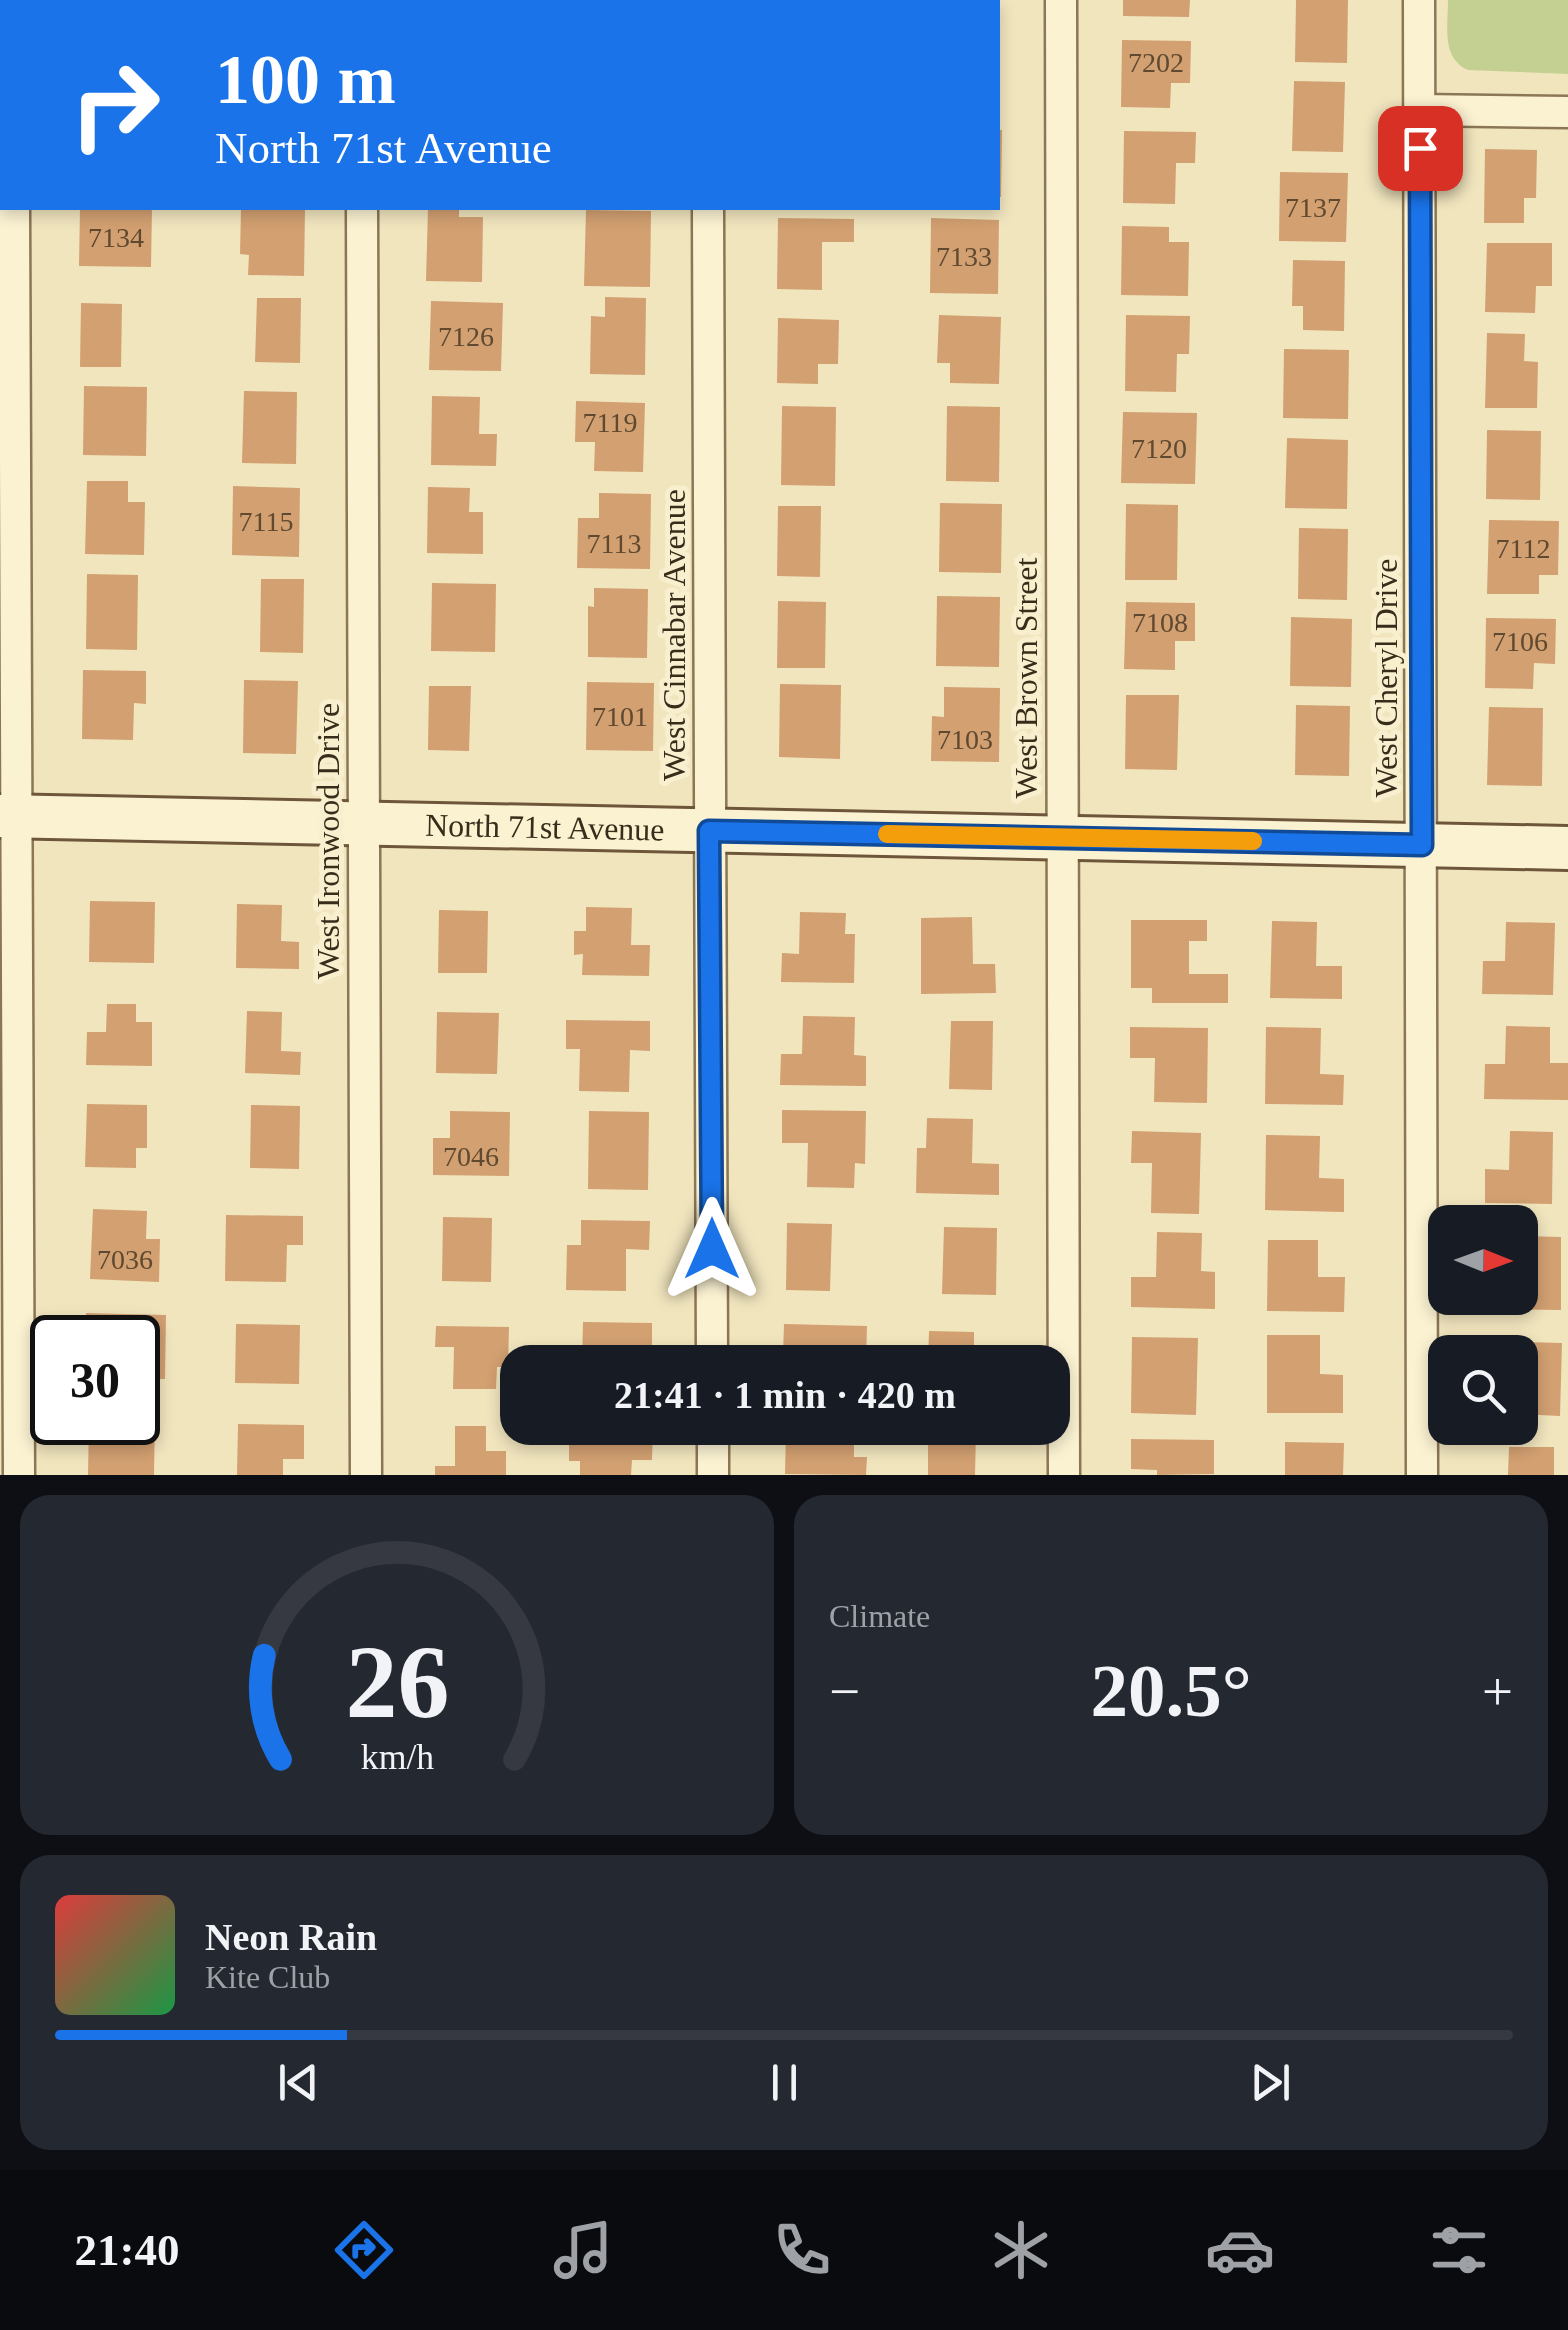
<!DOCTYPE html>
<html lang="en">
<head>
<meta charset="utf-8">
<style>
	body { margin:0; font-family:"Times New Roman",serif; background:#242831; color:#f1f3f6; height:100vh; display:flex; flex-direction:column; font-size:38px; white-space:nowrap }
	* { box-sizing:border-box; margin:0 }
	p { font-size:32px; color:#9ea1a6 }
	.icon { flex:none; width:55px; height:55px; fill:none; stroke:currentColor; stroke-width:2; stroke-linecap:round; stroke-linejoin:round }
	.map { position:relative; height:1475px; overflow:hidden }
	.details { display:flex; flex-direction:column; gap:20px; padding:20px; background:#0d0f14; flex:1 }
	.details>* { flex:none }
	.top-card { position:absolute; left:0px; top:0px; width:1000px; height:210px; box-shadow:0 5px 15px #0003; background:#1a73e8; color:#fff; overflow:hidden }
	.needle { width:65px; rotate:91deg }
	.buttons { position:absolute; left:1428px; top:1205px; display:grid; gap:20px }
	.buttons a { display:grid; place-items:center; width:110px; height:110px; border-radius:20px; background:#171b24; box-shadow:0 5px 15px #0003; font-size:50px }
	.speed { position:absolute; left:30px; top:1315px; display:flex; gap:20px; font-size:50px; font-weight:700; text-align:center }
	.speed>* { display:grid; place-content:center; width:130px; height:130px; border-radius:50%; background:#171b24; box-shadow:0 5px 15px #0003; line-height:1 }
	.speed .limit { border:5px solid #111; border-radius:15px; background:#fff; color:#111 }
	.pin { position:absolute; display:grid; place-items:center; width:85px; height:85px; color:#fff; margin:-42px; border-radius:20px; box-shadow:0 5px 15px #0006 }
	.me { position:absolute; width:110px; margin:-55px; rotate:0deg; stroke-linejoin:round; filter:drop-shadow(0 0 8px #0008) }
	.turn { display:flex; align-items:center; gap:35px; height:210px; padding:0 50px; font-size:45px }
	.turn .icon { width:130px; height:130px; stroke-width:2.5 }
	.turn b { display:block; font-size:70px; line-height:85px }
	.big { font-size:75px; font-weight:700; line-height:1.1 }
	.details .card { flex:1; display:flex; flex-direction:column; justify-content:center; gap:15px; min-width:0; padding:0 35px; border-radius:30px; background:#242831 }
	.details .dial { align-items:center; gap:0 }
	.dial svg { height:260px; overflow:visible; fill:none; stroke:#363941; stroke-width:7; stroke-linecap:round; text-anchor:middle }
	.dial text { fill:#f1f3f6; stroke:none }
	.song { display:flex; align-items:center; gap:30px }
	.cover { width:120px; height:120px; border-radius:15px; background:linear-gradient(135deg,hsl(0 70% 55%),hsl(140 70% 35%)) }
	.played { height:10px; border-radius:5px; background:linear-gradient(90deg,#1a73e8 20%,#363941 20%) }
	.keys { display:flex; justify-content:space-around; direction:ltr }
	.heat { display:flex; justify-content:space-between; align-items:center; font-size:55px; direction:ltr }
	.details .tiles { flex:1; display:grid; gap:20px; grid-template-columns:1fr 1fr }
	.card:last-child { grid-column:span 2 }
	.trip { position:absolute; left:500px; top:1345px; width:570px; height:100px; border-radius:30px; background:#171b24; box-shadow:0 5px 15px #0003; font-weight:700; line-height:100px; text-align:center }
	.tab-bar { display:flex; height:160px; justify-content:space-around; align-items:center; background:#090b0e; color:#9ea1a6 }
	.tab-bar .icon { width:70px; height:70px }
	.tab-bar .current { color:#1a73e8 }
	.tab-bar b { font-size:45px; color:#f1f3f6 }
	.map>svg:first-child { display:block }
	.green { fill:#c4d091 }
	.building { fill:#d2a071 }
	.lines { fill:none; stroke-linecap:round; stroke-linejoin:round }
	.street-casing { stroke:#8b7655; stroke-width:35 }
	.secondary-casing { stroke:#6d5639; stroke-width:48 }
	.street { stroke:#fbf2d2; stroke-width:30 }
	.secondary { stroke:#fbf2d2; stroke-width:42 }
	.route-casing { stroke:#114b97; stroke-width:25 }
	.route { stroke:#1a73e8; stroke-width:18 }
	.slow { stroke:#f59e0b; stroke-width:18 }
	.labels { text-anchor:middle; stroke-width:10; stroke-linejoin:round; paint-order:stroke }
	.number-label { font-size:28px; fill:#5f4930 }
	.street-label { font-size:32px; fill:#392c1b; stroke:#f8efce }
</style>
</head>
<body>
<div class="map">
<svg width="1568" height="1475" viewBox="0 0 1568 1475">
	<rect width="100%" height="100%" fill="#f1e5be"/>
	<path class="green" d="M1448,0H1568V74L1468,70C1441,58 1448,26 1448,0Z"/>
	<path class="building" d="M1123,0H1190L1189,17L1123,16Z
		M1296,0H1348L1347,63L1295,62Z
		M1122,40L1191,41L1190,83H1171L1170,108L1121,107Z
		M1294,81L1345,82L1343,152L1292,151Z
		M998,130H1002L1001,197H998Z
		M1124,131L1196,132L1195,163H1176L1175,204L1123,203Z
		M1485,149L1537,150L1536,198H1524V223H1484Z
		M1280,172L1348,173L1346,242L1279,241Z
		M80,208H152L151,267L79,266Z
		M241,208L305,209L304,276L248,275L249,255L240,254Z
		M428,208H459V217H483L482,282L426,281Z
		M586,210L651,211L650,287L584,286Z
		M778,218L854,219V242H822V290L777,289Z
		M931,218L999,220L998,294L930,293Z
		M1122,226L1169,227V242H1189L1188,296L1121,295Z
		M1487,243H1552V286H1536L1535,313L1485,312Z
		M1293,260L1345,261L1344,331L1303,330V306H1292Z
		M605,297L646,298L645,375L590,374L591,316L605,317Z
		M257,298H301L300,363L255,362Z
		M431,301L503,303L501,371L429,370Z
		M81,303L122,304L121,367H80Z
		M939,315L1001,317L999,384L950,383V363H937Z
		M1126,315L1190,316L1189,354H1177L1176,392L1125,391Z
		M778,318L839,320L838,364H818V384L777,383Z
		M1487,333L1525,334L1524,361L1538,362L1537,408H1485Z
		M1284,349L1349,350L1348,419L1283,418Z
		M84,386L147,387L146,456L83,455Z
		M244,391L297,392L296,464L242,463Z
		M432,396L480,397L479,434H497L496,466L431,465Z
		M576,401L645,403L643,472L594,471L595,442H575Z
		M782,406L836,407L835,486L781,485Z
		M947,406L1000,407L999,482L946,481Z
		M1123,412L1197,413L1195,484L1121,483Z
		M1487,430L1541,431L1540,500L1486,499Z
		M1287,438L1348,440L1347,509L1285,508Z
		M87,481H128V502H145L144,555L85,554Z
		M233,486L300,488L299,557L232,555Z
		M428,487L470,488L469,512H483V554L427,553Z
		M599,493L651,494L650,569L577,568L578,518H599Z
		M940,503L1002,504L1001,573L939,572Z
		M1126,504L1178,505L1177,580H1125Z
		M778,506H821L820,577L777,576Z
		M1489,520L1559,521L1558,575H1539V594H1487Z
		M1299,528L1348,529L1347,600L1298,599Z
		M87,574L138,575L137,650L86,649Z
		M261,579H304L303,653L260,652Z
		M432,583L496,584L495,652L431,651Z
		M594,588L648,589L647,658L588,657V606L594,607Z
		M937,596L1000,597L999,667L936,666Z
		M778,601L826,602L825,668H777Z
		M1126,602L1195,603V641H1175V670L1124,669Z
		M1291,617L1352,619L1351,687L1290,686Z
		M1486,618L1556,619L1555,664L1534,663L1533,689L1485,688Z
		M83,670L146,671V704L134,703L133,740L82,739Z
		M244,680L298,681L296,754L243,753Z
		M587,682L654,683L653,751L586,750Z
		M780,684L841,685L840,759L779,757Z
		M429,686H471L469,751L428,750Z
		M944,687L1000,688L999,762L931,761L932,716L944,717Z
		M1126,695H1179L1177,770L1125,769Z
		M1296,705L1350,706L1349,776L1295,775Z
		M1489,707L1543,708L1542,786L1487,785Z
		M90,901L155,902L154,963L89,962Z
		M237,904L282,905L281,941L299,942V969L236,968Z
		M586,907L632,908L631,945H650L649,976L582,975L583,954L574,955V931H586Z
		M439,910L488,911L487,973H438Z
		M800,912L846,913L845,934H855L854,983L781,982L782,953L799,954Z
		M972,917L973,964H995L996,993L921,994V918Z
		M1131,920H1207V941H1189V974H1228V1003H1152V988H1131Z
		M1272,921L1317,922L1316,966H1342V999L1270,998Z
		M1506,922L1555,923L1553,995L1482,994L1483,961H1505Z
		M107,1004H136V1022H152V1066L86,1065L87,1032H106Z
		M247,1011L282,1012L281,1051L301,1052L300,1075L245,1073Z
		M437,1012L499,1013L497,1074L436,1073Z
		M803,1016L855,1017L854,1055L866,1056V1086L780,1085L781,1054H802Z
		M566,1020L650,1021V1051L630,1050L629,1092L579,1091L580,1049H566Z
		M951,1021H993L992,1090L949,1089Z
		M1506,1026L1550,1027V1063H1568V1100L1484,1099L1485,1064H1505Z
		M1130,1027L1208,1028L1207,1103L1154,1102L1155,1058H1130Z
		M1266,1027L1321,1028L1320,1074L1344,1075L1343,1105L1265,1104Z
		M87,1104L147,1105V1148H136V1168L85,1167Z
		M251,1105L300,1106L299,1169L250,1168Z
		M782,1110L866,1111L865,1164L855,1163L854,1188L807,1187L808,1143H782Z
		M450,1111L510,1112L509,1176L433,1175V1138H450Z
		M589,1111L649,1112L648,1190L588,1189Z
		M927,1118L973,1119L972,1163L999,1164V1195L916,1193L917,1148H926Z
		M1132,1131L1201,1133L1199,1214L1151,1213L1152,1163H1131Z
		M1510,1131L1553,1132L1552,1204L1485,1203V1169L1509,1170Z
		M1266,1135L1320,1136L1319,1178L1344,1179V1212L1265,1210Z
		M93,1209L147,1211L146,1239H160L159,1282L90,1279Z
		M226,1215L303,1216V1245H287L286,1282L225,1281Z
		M443,1217L492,1218L491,1282L442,1281Z
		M581,1220L650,1221L649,1250L626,1249V1291L566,1290L567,1245H581Z
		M787,1223L832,1224L830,1291L786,1290Z
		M944,1227L997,1228L996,1295L942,1294Z
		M1157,1232L1202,1233L1201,1271L1215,1272V1309L1131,1307V1277H1156Z
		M1520,1236L1561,1237V1310L1487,1309V1298H1520Z
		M1268,1240H1318V1277H1345L1344,1312L1267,1311Z
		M86,1313L166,1315L165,1379H138V1338L86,1337Z
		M583,1322L652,1323V1362H582Z
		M236,1324L300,1325L299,1384L235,1383Z
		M784,1324L867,1326L866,1362H809V1356H783Z
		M436,1326L509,1327L508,1367H497L496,1389H453L454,1347H435Z
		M929,1331L974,1332V1362H928Z
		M1267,1335H1320V1374L1343,1375V1413H1267Z
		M1132,1337L1198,1338L1196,1415L1131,1413Z
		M1487,1341L1562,1343L1560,1416L1520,1414V1352H1487Z
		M138,1416H155L154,1475H88L89,1422H138Z
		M238,1424L304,1425V1459H283V1475H237Z
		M455,1426H486V1451H506V1475H435V1466H455Z
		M569,1428H653L652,1460H632L631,1475H580V1461H569Z
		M786,1430L854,1431V1457H867L866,1475L785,1474Z
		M928,1432L976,1433L975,1475H928Z
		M1131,1439L1214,1440V1474L1157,1475V1470L1131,1469Z
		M1285,1442L1344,1443L1343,1475H1285Z
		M1509,1447H1554V1475H1508Z"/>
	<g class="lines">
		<defs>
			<path id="street" d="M13,0V2
				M361,0V2
				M708,0V2
				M1061,0L1064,1475
				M1419,0L1422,1475
				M1420,110L1568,112
				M14,208L19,1475
				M362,208L366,1475
				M708,208L712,1362
				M713,1428V1475"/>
			<g id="secondary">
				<path id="s1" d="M0,816L1568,848"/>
			</g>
		</defs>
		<use href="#street" class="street-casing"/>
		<use href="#secondary" class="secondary-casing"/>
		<use href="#street" class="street"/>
		<use href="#secondary" class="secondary"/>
	</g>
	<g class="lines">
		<defs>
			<path id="route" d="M712,1249L709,831L1422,845L1420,148"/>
		</defs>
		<use href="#route" class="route-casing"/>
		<use href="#route" class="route"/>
		<path class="slow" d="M887,834L1253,841"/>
	</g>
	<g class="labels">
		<g class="number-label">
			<text x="1156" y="72">7202</text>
			<text x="1313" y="217">7137</text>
			<text x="116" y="247">7134</text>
			<text x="964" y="266">7133</text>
			<text x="466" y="346">7126</text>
			<text x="610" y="432">7119</text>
			<text x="1159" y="458">7120</text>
			<text x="266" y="531">7115</text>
			<text x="614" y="553">7113</text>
			<text x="1523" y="558">7112</text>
			<text x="1160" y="632">7108</text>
			<text x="1520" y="651">7106</text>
			<text x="620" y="726">7101</text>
			<text x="965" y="749">7103</text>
			<text x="471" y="1166">7046</text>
			<text x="125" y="1269">7036</text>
		</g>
		<g class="street-label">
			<text transform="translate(674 635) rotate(-90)" y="11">West Cinnabar Avenue</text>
			<text transform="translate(1026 678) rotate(-90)" y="11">West Brown Street</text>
			<text transform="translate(1386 678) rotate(-90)" y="11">West Cheryl Drive</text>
			<text dy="11" stroke="none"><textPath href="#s1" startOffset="545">North 71st Avenue</textPath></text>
			<text transform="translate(328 841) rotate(-90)" y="11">West Ironwood Drive</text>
		</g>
	</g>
</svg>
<div class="buttons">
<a><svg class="needle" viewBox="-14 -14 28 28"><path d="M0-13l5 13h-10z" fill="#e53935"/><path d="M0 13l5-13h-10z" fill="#9ea1a6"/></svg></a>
<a><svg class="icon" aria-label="search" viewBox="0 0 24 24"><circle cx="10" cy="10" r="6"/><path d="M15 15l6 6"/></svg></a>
</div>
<div class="speed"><div class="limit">30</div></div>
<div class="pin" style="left:1420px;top:148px;background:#d93025"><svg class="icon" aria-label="arrive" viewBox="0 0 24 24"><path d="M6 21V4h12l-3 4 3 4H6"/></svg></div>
<svg class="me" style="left:712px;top:1249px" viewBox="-20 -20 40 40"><path d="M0-17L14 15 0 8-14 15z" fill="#1a73e8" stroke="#fff" stroke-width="4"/></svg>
<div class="trip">21:41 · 1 min · 420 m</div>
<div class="top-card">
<div class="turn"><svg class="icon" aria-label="right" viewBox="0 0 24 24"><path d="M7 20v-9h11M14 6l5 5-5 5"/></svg><div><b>100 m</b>North 71st Avenue</div></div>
</div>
</div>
<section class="details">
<div class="tiles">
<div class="card dial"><svg viewBox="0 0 100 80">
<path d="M14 69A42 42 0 1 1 86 69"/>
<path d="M14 69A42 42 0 0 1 9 37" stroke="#1a73e8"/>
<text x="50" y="56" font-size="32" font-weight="700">26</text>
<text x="50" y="72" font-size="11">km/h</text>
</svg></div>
<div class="card"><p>Climate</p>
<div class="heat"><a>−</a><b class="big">20.5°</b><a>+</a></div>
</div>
<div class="card">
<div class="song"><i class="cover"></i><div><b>Neon Rain</b><p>Kite Club</p></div></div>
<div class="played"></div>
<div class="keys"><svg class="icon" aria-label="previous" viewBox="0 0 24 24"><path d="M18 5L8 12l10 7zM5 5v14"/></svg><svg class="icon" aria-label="pause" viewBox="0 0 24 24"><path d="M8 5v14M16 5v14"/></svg><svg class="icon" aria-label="next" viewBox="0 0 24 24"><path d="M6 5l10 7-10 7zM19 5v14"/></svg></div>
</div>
</div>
</section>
<nav class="tab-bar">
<b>21:40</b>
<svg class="icon current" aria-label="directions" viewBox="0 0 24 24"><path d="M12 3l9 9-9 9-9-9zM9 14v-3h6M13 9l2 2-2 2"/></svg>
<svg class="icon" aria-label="music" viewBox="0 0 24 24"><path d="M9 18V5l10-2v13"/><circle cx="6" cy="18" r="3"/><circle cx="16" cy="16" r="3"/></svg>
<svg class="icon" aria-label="phone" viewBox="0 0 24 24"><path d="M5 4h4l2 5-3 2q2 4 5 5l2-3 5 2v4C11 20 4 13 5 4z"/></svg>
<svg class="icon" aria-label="climate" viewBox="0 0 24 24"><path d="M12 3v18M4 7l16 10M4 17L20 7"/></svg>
<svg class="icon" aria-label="car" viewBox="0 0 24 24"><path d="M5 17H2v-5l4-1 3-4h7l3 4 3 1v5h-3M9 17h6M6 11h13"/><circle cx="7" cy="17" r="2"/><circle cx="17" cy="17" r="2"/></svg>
<svg class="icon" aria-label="filters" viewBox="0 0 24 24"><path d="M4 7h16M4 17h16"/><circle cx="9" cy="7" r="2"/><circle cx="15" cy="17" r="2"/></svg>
</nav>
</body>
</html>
